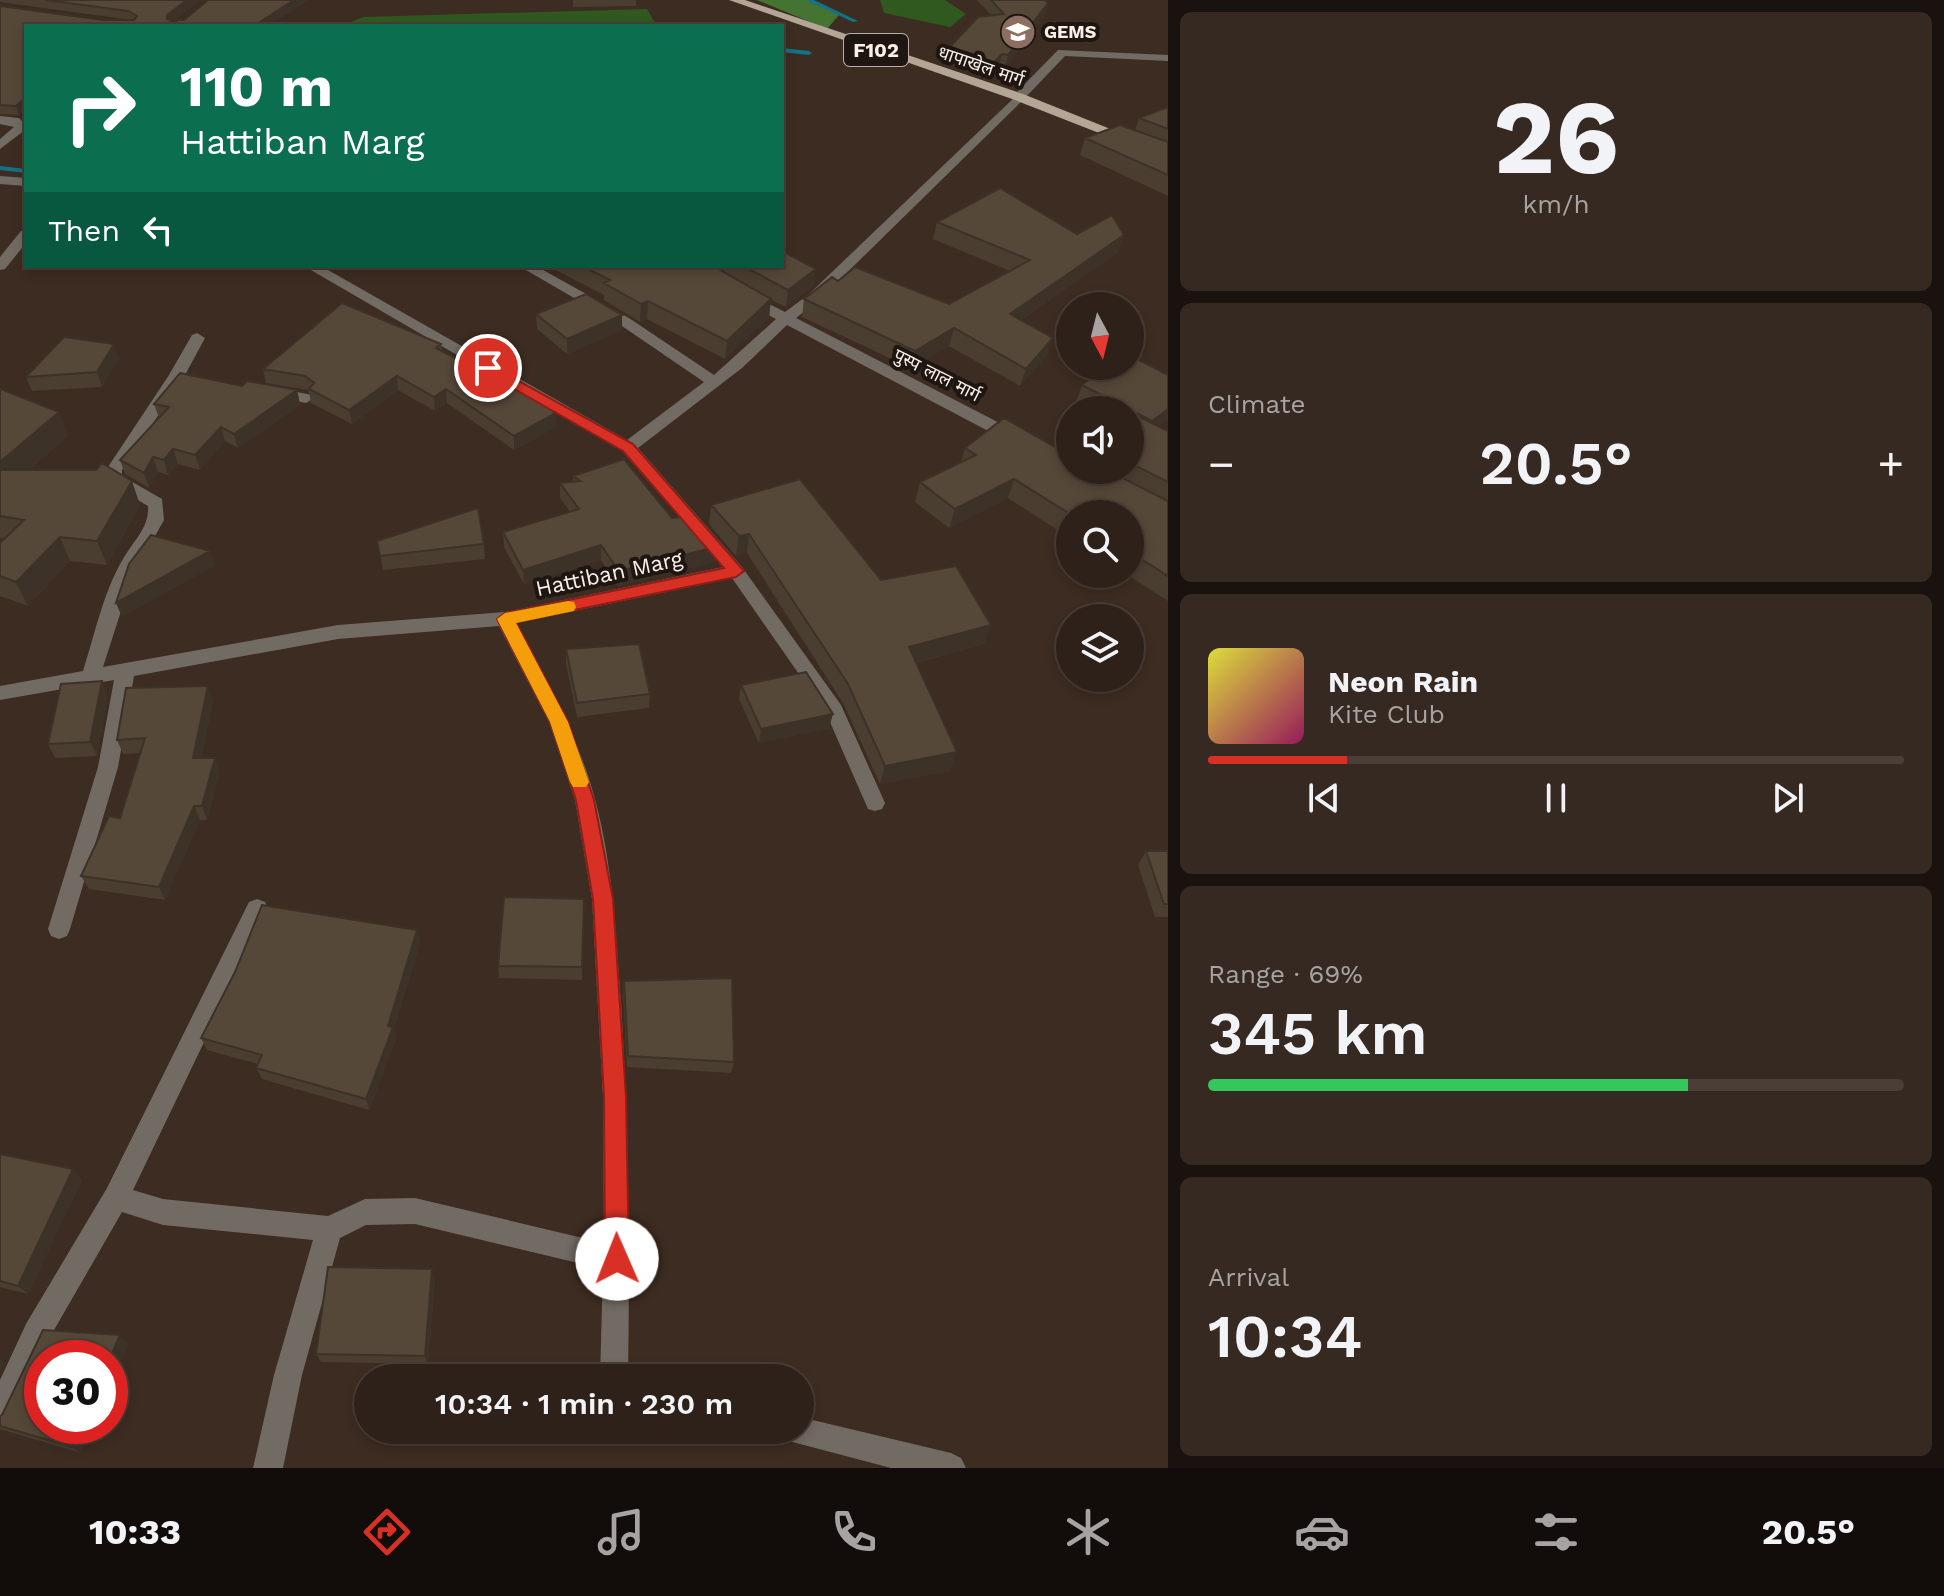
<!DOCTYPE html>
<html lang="en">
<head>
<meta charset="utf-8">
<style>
	body { margin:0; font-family:"Work Sans","Noto Sans Devanagari",sans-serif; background:#362922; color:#f1f3f6; height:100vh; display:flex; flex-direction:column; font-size:30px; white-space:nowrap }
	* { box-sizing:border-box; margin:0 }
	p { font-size:26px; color:#a7a3a2 }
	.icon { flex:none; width:44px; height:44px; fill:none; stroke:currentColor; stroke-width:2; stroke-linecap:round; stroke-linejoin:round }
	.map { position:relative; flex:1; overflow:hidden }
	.panel { display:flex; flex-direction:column; gap:12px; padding:12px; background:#19120e; width:776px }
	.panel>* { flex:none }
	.guide { position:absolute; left:24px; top:24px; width:760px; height:244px; border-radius:0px; box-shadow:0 4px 12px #0003,0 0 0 2px #493e38; background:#0b6e4f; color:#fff; overflow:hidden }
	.needle { width:52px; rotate:173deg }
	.controls { position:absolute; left:1056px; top:292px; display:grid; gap:16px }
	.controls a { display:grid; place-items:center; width:88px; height:88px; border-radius:50%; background:#2e2119; box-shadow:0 4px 12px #0003,0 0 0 2px #493e38; font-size:40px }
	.speed { position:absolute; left:24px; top:1340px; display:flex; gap:16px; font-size:40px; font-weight:700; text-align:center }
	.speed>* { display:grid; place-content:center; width:104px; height:104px; border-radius:50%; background:#2e2119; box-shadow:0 4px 12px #0003,0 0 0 2px #493e38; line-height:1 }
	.speed .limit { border:12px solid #d22; background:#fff; color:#111 }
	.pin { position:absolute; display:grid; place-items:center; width:68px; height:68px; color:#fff; margin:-34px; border:4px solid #fff; border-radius:50%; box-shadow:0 2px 8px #0007 }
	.me { position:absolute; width:88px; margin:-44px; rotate:359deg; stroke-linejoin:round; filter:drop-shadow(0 0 6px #0008) }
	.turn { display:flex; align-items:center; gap:28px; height:168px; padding:0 24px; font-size:36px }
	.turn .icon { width:104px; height:104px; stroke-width:2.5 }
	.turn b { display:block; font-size:56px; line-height:68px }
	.then { display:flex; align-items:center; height:76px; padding:0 24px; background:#0003; gap:16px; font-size:30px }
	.big { font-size:60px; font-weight:600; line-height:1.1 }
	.panel .card { flex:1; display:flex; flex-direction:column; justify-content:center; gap:12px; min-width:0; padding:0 28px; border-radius:12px; background:#362922 }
	.panel .dial { align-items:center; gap:0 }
	.dial b { font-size:104px; line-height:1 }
	.song { display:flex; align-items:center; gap:24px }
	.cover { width:96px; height:96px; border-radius:12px; background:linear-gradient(135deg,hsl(60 70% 55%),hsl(330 70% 35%)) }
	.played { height:8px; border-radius:4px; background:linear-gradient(90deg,#d93025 20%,#493e38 20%) }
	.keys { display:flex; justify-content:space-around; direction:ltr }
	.heat { display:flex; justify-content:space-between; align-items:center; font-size:44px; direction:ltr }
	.charge { height:12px; border-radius:6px; background:linear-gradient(90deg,#34c759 69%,#493e38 0) }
	.trip { position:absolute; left:354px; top:1364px; width:460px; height:80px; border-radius:40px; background:#2e2119; box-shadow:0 4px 12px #0003,0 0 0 2px #493e38; font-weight:600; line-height:80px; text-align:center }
	.tabs { display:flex; height:128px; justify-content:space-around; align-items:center; background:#120d0a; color:#a7a3a2 }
	.tabs .icon { width:56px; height:56px }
	.tabs .on { color:#d93025 }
	.tabs b { font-size:36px; color:#f1f3f6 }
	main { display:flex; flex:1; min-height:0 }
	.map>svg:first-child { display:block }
	.green { fill:#305920 }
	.forest { fill:#447332 }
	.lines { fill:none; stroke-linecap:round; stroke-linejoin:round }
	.stream { fill:#117386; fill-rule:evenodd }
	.pedestrian { fill:#726b64; fill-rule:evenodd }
	.minor { fill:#726b64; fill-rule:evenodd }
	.primary { fill:#b3a696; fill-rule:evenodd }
	.wall { fill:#4a3e30 }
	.shaded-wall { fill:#3c3227 }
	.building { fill:#564838; stroke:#3c3227; stroke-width:2 }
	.route { fill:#d93025; stroke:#8d1f18; stroke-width:2 }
	.slow { fill:#f59e0b }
	.labels { text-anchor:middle; stroke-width:8; stroke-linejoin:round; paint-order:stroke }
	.far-poi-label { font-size:18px; font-weight:bold; fill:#fbefe8; stroke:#1e1611; text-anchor:start }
	.far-street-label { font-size:18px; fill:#fbefe8; stroke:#1e1611 }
	.shield { fill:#1e1611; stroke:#b9aea8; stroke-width:2 }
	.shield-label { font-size:20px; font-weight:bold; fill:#fbefe8 }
	.street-label { font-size:22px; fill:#fbefe8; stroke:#1e1611 }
</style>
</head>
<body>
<main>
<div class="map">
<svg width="1168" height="1468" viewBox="0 0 1168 1468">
	<rect width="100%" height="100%" fill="#3d2c21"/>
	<path class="green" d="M880,0H945L966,14L950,27L884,13Z
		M647,9L657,26H341L363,17Z"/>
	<path class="forest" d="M757,0H811L839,15L827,29Z"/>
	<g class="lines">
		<path class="stream" d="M806,0H814L858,21L853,22Z
			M782,48L809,51L812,53L809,55L782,52Z
			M0,166L26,169V173L0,170Z"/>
		<path class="pedestrian" d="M1058,50L1168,55V61L1065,56L1023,100H1015V94Z"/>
		<path class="minor" d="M1019,93L1025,97L1023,100L818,301L796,318L1023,435V443H1011L787,325L742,368L638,448L742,567L841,705L885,803L882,809L875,811L868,809L826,713L732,578L517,623C547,681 578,736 595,799C613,866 616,935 621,1003C629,1128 630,1253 628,1378H600L603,1269L415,1224L366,1225L340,1238L302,1375L283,1468H253L274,1375L313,1240L163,1225L122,1212L46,1344L10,1421L0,1425V1380L26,1324L107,1188L249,902L257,899L265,902L268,909L133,1190L163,1199L328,1216L365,1199L415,1198L604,1243L603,1097L592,899L575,800L549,722L499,626L338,639L134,676L118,767L70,929L67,936L59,939L51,936L48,929L98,767L114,680L0,700V686L83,671C96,631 104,587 128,551C138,536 149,525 148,506L107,482L106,470L169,375L192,335L197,333L205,338L185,375L122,470V476L162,499L164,520L132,577L103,667L338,625L505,612L723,567L622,451L304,266H321L627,440L704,382L619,324L519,266H536L629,318L714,375L776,319L742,301V295H752L785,312L808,295Z
			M0,116L19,118L26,125L25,130L0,149V139L14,127L0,124Z
			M0,176L26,178V186L0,184Z
			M26,230V243L5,269L0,270V257L21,231Z
			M272,387L312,395L314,398L306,403L266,395L264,392Z
			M800,1417L951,1453L961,1458L966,1468H891L785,1440L781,1430H800Z"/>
		<path class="primary" d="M729,0H745L1023,94L1168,152V160L1015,100Z"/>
	</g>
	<path class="wall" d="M0,0H201L172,22L173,26H26V109L19,115L0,114V6L103,20H131L0,2Z
		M573,0H636V6L573,7Z
		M977,0H1045L1048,3L1045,15L1005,68L999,66L991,75L944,63L946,51L991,15Z
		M1168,107V196L1080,155L1085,138L1135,130L1139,118Z
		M937,222L1077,234L1118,252L1021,320L1053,338L1047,355L1020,386L949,346L911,368L802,317L804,299L838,281L949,304L1010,271L933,239Z
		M552,266H782L816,269L813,286L786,307L771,300L769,317L725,359L647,319L640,322L604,300V295L552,268Z
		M536,314L622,330L567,354L537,329Z
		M441,344L442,351L556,413V427L514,450L447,403L435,411L398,390L352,424L311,403L309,391L308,390L266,383L263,369Z
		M119,358L102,387L32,391L26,377Z
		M1082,385L1168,419L1159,426L1168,431V601L1126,574H1130V514H1070V538L1008,498L949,528L915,502L920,482L961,462L965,448L1070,470H1130V410H1096L1077,400Z
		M242,386L297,390L300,405L238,448L225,441L200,470L178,464L168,475L158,472L149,488L125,474L120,460L159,418L154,404Z
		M0,391L59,412L68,436L29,470L140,505L107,565L70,561L28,606L0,596V543L4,539L0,538Z
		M573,476L672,518L715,562L618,586L601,560L524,584L504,547L503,532L570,512L560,498V483L573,482Z
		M711,505L881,580L991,625L984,644L916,663L950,771L880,784L843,703L747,553L736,556L709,524Z
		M377,541L484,544L485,559L383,570Z
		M566,649L650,694L649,708L577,717L566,664Z
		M741,685L829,728L759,743L739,699Z
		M108,695L97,756L55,758L48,744Z
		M213,700L201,758L220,772L207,820H200L165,900L89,889L81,876L120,818L140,753L123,754L117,740Z
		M1146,851H1168V917H1155L1138,865Z
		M584,899L582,980L499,978L498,966Z
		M417,930L420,943L394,1029L396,1039L369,1110L262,1079L256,1068L258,1064L207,1050L201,1038Z
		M624,981L734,1062L731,1073L627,1067L623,994Z
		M0,1154L82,1180L28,1294L0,1287Z
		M435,1278L428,1364L321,1362L316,1354Z
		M129,1344L110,1387V1358L81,1453L0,1429V1416Z"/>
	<path class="shaded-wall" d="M187,0H201L172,22L173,26H165L167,15Z
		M294,0H309L269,26H254Z
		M1048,3L1045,15L1005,68L1008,55Z
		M1002,54L999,66L991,75L994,62Z
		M26,97V109L19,115L16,106Z
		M1124,235L1118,252L1005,331L1010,314Z
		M816,269L813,286L786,307L788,290Z
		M771,299L769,317L725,359L727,341Z
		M648,301L647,319L640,322L641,304Z
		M622,315V330L567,354V339Z
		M954,328L949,346L911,368L915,351Z
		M1053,338L1047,355L1020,386L1026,369Z
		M114,344L119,358L102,387L97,372Z
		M397,376L398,390L352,424L349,410Z
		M446,389L447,403L435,411L434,397Z
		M297,390L300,405L238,448L234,434Z
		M1168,409V419L1146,436L1152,421Z
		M59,412L68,436L1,494L0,492V462Z
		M556,413V427L514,450V436Z
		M221,427L225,441L200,470L195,455Z
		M173,449L178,464L168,475L164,460Z
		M153,457L158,472L149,488L144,473Z
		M1014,479L1008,498L949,528L955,509Z
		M132,481L140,505L107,565L97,541Z
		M749,534L747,553L736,556L739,536Z
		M60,537L70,561L28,606L16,582Z
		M601,545V560L524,584L523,570Z
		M716,547L715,562L618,586L619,571Z
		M210,551L215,566L122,617L116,603Z
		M991,625L984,644L903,666L909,647Z
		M102,681L108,695L97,756L90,742Z
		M208,686L213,700L198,772L193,758Z
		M833,714L829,728L759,743L761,729Z
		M957,752L950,771L880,784L885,766Z
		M215,758L220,772L207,820L202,806Z
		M194,806L200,820L165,900L159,887Z
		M417,930L420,943L394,1029L396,1039L369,1110L366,1099Z
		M73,1169L82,1180L28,1294L18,1286Z
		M432,1269L435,1278L428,1364L425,1356Z
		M120,1335L129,1344L110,1387V1358Z
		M0,1359L5,1363L0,1373Z
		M81,1426H93L81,1453L72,1447Z"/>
	<path class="building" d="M46,0H187L167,15V19L172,20L165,26H26V97L16,106L0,105V6L103,20H134L137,16L128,11Z
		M208,0H294L254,26H174L177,20H184Z
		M991,0H1045L1048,3L1008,55L1002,54L994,62L946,51L978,17L1004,14Z
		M1168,107V129L1139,118Z
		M1120,125L1168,142V175L1085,138Z
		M1000,188L1077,234L1112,215L1124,235L1010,314L1053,338L1026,369L954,328L915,351L804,299L832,277L838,281L855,267L949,304L1030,260L937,222Z
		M782,251L816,269L788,290L743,266H782Z
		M582,266H713L771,299L727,341L648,301L641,304L604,283L610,280Z
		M586,294L622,315L567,339L536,314Z
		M342,303L441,344L436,348L513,388L518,385L556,413L514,436L446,389L434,397L397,376L349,410L309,389L314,383L305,376L263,369Z
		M64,337L114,344L97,372L26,377Z
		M1130,355L1168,375V409L1152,421L1082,385L1106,366H1130Z
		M180,373L242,386L247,381L297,390L234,434L221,427L195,455L173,449L164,460L153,457L144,473L120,460L169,407L154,404Z
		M1,389L59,412L0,462V391Z
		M1120,406L1127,410H1115Z
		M1130,412L1168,431V482L1130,463Z
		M1004,418L1062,451L1065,449L1070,452V470H1107L1168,501V576L1130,552V514H1070L1014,479L955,509L920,482L976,455L965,448Z
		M624,459L672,518L689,516L716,547L619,571L601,545L523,570L503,532L579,509L560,483L580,481L573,476Z
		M102,463L132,481L97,541L60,537L16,582L0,576V543L24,520L0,516V470H96Z
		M800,479L881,580L956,566L991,625L909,647L957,752L885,766L848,684L749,534L739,536L711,505Z
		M478,508L484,544L380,556L377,541Z
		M151,535L210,551L116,603L129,564Z
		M639,644L650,694L577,703L566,649Z
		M806,672L833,714L761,729L741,685Z
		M102,681L90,742L48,744L61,684Z
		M208,686L193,758H215L202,806H194L159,887L81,876L109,816L120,818L145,738L117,740L126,688Z
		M1146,851H1168V904H1164Z
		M504,897L584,899L582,967L498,966Z
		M262,905L417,930L388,1026L393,1027L366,1099L256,1068L262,1055L201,1038L235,972Z
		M732,978L734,1062L628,1056L624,981Z
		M0,1154L73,1169L18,1286L0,1281Z
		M328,1267L432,1269L425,1356L316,1354Z
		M43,1330L120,1335L110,1358H42V1426H81L72,1447L0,1426V1416L2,1415Z"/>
	<path class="route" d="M488,364L633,444L744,571L736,577L516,622L568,722L594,800L613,899L626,1097L629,1259L626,1267L617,1271L608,1267L605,1259L604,1097L593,899L576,800L550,722L497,619L505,613L724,568L623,451L483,371L481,368Z"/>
	<path class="slow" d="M568,601L574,602L576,607L574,611L516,623L568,722L589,782L586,787H573L570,782L550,722L497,619L505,613Z"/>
	<defs>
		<symbol id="school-disc" viewBox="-11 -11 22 22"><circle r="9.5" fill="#8d6e63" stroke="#1e1611"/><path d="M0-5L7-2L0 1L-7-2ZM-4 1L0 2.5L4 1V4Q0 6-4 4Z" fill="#fff"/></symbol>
	</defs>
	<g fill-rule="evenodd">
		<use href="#school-disc" x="998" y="12" width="40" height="40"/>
	</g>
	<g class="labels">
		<g class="far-poi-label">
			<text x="1044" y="38">GEMS</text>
		</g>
		<g class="far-street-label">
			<text transform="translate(981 66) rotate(19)" y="6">धापाखेल मार्ग</text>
			<text transform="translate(937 375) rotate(27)" y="6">पुस्प लाल मार्ग</text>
		</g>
		<rect class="shield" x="844" y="34" width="64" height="32" rx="6"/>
		<g class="shield-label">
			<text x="876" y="57">F102</text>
		</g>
		<g class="street-label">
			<text transform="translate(609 573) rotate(-12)" y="8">Hattiban Marg</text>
		</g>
	</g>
</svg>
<div class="controls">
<a><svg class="needle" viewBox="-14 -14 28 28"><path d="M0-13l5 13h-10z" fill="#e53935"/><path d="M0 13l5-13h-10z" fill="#a7a3a2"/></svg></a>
<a><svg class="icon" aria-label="sound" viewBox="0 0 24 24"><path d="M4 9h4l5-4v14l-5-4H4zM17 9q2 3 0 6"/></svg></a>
<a><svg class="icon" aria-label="search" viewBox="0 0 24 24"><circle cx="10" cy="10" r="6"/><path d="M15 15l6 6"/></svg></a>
<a><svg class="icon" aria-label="layers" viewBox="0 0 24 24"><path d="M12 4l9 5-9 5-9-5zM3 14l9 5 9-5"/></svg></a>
</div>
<div class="speed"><div class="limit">30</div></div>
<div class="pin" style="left:488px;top:368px;background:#d93025"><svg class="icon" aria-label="arrive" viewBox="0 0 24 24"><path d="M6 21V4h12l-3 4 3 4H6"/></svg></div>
<svg class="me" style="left:617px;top:1259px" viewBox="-20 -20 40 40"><circle r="19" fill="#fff"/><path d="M0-13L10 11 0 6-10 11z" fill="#d93025"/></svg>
<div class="trip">10:34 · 1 min · 230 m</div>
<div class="guide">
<div class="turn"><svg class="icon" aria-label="right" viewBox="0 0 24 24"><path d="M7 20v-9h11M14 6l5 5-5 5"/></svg><div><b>110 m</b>Hattiban Marg</div></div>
<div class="then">Then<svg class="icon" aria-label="left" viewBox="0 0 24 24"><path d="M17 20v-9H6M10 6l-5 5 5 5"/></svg></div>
</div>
</div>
<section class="panel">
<div class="card dial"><b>26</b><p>km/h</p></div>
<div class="card"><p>Climate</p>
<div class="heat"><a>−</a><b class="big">20.5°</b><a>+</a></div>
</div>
<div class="card">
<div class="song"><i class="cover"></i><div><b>Neon Rain</b><p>Kite Club</p></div></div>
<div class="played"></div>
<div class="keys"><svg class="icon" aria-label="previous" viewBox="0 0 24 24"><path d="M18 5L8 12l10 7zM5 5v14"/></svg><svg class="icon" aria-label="pause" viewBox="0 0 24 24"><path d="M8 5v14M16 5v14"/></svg><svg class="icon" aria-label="next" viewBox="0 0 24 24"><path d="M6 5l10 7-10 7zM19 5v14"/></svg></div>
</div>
<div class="card"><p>Range · 69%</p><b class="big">345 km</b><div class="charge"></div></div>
<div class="card"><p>Arrival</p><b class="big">10:34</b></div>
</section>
</main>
<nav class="tabs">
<b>10:33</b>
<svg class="icon on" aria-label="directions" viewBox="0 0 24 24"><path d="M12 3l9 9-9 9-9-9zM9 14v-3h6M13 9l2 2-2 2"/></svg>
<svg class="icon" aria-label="music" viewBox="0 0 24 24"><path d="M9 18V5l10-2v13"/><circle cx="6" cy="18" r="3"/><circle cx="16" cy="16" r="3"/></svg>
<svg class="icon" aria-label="phone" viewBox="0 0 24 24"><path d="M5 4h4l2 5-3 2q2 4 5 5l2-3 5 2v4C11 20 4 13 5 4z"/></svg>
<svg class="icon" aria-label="climate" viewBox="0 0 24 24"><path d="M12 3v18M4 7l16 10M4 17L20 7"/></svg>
<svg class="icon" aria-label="car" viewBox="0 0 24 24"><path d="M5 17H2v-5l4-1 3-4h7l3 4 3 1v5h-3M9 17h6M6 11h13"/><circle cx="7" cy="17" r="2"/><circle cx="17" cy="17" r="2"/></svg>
<svg class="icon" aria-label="filters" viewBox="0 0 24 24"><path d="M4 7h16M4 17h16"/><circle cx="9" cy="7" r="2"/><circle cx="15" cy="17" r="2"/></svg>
<b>20.5°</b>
</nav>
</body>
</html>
